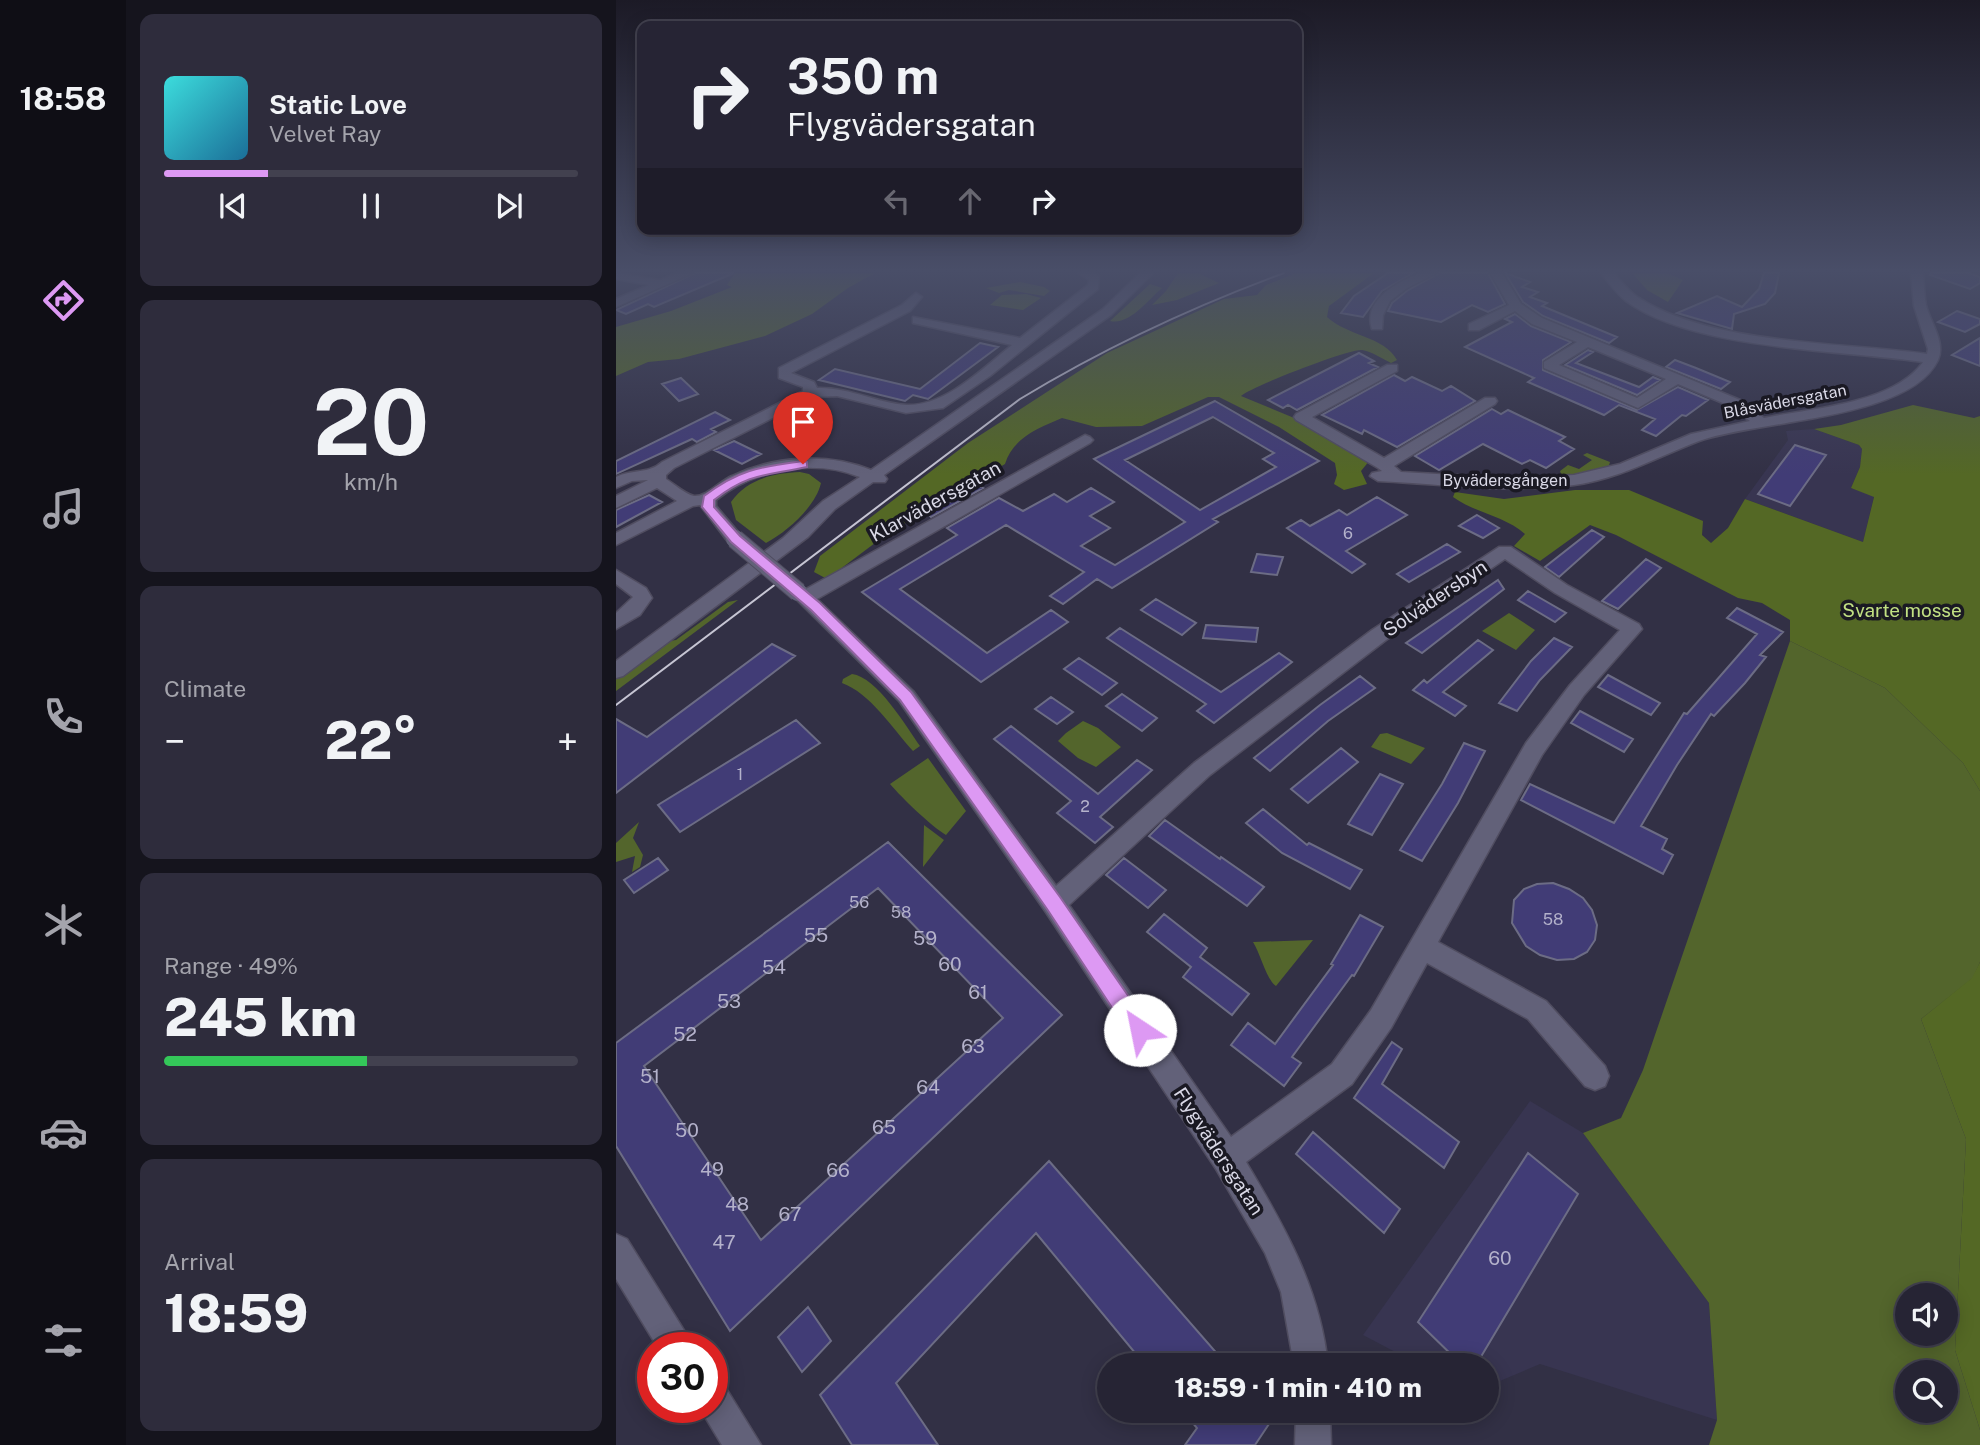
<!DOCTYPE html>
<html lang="en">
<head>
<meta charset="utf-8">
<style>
	body { margin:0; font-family:"Public Sans",sans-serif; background:#2e2c3c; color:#f1f3f6; height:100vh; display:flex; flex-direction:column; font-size:26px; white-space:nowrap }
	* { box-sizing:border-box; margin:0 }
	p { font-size:23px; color:#a4a4ac }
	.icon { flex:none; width:38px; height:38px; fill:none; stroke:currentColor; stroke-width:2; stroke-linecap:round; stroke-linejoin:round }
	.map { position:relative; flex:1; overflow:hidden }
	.sheet { display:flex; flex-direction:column; gap:14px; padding:14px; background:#15141d; width:490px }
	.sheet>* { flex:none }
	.top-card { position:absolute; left:21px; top:21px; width:665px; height:214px; border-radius:14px; box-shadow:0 4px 18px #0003,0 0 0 2px #42414f; background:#262434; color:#f1f3f6; overflow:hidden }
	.tools { position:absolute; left:1279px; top:1283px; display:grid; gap:14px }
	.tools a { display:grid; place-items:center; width:63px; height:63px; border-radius:50%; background:#262434; box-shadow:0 4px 18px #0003,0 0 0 2px #42414f; font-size:35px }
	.speed { position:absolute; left:21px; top:1332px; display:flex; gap:14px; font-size:35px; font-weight:700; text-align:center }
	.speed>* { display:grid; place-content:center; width:91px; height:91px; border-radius:50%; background:#262434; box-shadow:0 4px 18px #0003,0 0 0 2px #42414f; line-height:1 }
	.speed .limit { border:10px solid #d22; background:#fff; color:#111 }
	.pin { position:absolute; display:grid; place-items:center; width:60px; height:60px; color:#fff; margin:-72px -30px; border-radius:50% 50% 50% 0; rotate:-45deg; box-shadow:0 0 7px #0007 }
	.pin .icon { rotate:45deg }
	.me { position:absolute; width:77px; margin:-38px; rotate:326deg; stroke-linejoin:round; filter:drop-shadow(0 0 5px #0008) }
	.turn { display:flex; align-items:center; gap:24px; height:147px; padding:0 35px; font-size:32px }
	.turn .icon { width:91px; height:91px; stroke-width:2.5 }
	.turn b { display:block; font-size:49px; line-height:60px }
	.lanes { display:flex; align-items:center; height:66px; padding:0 35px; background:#0003; justify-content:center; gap:35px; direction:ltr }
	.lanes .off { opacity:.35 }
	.big { font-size:52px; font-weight:800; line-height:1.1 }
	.sheet .card { flex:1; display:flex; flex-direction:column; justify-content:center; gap:10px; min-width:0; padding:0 24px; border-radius:14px; background:#2e2c3c }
	.sheet .dial { align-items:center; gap:0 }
	.dial b { font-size:91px; line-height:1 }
	.song { display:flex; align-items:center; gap:21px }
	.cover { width:84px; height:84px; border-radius:10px; background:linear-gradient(135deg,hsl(180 70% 55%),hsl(200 70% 35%)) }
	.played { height:7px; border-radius:4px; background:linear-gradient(90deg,#dd99f3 25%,#42414f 25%) }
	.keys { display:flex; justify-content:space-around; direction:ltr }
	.heat { display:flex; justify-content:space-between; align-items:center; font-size:38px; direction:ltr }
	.charge { height:10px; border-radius:5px; background:linear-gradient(90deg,#34c759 49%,#42414f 0) }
	.trip { position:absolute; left:481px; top:1353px; width:402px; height:70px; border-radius:35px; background:#262434; box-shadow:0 4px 18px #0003,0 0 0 2px #42414f; font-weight:800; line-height:70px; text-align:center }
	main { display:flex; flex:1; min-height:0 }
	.tabs { display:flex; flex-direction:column; width:126px; justify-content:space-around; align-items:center; background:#0f0e15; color:#a4a4ac }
	.tabs .icon { width:49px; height:49px }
	.tabs .current { color:#dd99f3 }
	.tabs b { font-size:32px; color:#f1f3f6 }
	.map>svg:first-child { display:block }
	.built { fill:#383551 }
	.green { fill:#53652c; fill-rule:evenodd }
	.forest { fill:#546825 }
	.building { fill:#413c76; stroke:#6c6c85; stroke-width:2; fill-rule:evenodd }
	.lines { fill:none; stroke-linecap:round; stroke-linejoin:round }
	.minor-casing { stroke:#504d60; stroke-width:3 }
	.minor { fill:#626179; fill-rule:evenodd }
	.tram { stroke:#c6c5d3; stroke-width:2 }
	.minor-bridge-casing { stroke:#504d60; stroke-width:20; stroke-linecap:butt }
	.minor-bridge { stroke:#626179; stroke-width:18 }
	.route { fill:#dd99f3; stroke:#90639e; stroke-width:2 }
	.labels { text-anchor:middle; stroke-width:7; stroke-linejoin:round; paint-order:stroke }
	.far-street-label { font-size:16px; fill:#dad9e7; stroke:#1a1923 }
	.number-label { font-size:16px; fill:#b4b2cb }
	.street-label { font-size:19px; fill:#dad9e7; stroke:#1a1923 }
	.park-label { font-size:19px; fill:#c2e183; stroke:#1a1923 }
	.near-number-label { font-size:19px; fill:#b4b2cb }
</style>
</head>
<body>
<main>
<nav class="tabs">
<b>18:58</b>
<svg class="icon current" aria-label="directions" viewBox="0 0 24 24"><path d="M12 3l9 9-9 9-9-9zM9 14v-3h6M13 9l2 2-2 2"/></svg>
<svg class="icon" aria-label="music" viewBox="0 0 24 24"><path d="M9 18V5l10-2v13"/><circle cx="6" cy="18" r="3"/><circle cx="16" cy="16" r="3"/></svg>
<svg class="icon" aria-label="phone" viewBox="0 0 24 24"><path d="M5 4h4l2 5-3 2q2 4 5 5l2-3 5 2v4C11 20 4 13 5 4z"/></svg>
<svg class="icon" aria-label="climate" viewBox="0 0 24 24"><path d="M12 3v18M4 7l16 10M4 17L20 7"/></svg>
<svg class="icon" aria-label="car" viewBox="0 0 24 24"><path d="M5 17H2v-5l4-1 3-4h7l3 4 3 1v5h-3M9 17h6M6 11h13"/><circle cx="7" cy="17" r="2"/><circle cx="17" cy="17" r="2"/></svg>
<svg class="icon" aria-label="filters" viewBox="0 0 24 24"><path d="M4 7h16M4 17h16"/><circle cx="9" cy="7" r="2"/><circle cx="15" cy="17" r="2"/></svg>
</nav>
<section class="sheet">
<div class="card">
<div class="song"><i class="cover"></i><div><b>Static Love</b><p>Velvet Ray</p></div></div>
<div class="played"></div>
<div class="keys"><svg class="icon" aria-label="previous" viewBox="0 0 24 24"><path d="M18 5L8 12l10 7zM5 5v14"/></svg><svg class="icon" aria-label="pause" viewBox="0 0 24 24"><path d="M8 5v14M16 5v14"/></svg><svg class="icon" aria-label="next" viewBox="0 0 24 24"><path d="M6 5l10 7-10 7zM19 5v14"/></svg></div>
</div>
<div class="card dial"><b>20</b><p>km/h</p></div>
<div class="card"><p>Climate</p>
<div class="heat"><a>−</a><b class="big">22°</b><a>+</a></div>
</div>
<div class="card"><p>Range · 49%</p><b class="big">245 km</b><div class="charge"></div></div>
<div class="card"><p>Arrival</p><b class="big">18:59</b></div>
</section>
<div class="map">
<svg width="1364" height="1445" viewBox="0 0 1364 1445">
	<rect width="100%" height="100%" fill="#323045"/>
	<path class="built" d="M1198,429L1243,445L1246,449L1244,467L1235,488L1258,496L1247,542L1129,499L1172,440L1170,431Z
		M914,1101L967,1133L1093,1303L1101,1420L924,1364L872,1386V1365H804L747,1335Z"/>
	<path class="green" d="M1016,273L1053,274L1067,280L1052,302L1031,290Z
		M404,282L428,287L434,291L428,296L393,290L383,293L370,288Z
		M534,284L546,288C533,299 513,326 494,321Z
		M410,294L425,298L407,310L374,305L386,295Z
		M971,453L994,462L992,469L972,474H945L944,471L952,465L963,469L976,460L967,455Z
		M184,472L193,474L205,483C200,506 171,532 150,543L120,520L115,502C131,479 158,473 184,472Z
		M122,600L0,691V679L53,641L60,640L112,602Z
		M893,613L919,630L900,650L866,631Z
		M1174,641L1269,688L1347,763L1364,791V962L1357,978L1305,1019L1350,1139L1339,1350L1364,1430V1445H1093L1101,1420L1093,1303L967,1133L1005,1118L1027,1070ZM1292,1295H1330V1334H1292ZM1292,1372H1330V1410H1292Z
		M236,674C261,677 290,726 304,746L297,751C277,729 254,693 226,683L227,679Z
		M467,721L482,728L505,747L480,767L462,758L442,741L450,733Z
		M771,733L809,748L795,764L755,747L764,734Z
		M312,758L350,811L330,835C315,826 286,798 274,784Z
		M23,822L17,838L27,855L24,867L16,872L19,856L0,862V843Z
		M308,825L328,840L307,867Z
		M697,940L660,986C650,979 645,955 637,942Z"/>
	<path class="forest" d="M119,273H259L232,288L196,314L149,336L63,359L32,362L0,376V327L55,311L116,287L111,285Z
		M562,273H582L603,283L561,300L536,305L550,291Z
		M680,273H758L713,306L711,317C731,336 768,336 781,360L775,363C767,359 755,351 746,350C734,348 632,388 625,396L683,420L754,460L745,471L751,484L728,490L718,484L721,475L719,463L663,427L603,397H592L526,426L480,427L446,418C422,428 397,438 389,464L271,534L211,579L198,572L204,556L352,443L491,353L608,299L641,295L650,285Z
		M1297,405L1358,418L1364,416V791L1347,763L1269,688L1174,641V620L1146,603L1122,598L1000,535L974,525L924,561L898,546L909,534C889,516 859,513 837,497L839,492L888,499L959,490H1013L1087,521L1086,535L1095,543L1112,528L1129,499L1247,542L1258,497L1235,488L1244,467L1246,449L1243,445L1198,429L1225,425Z
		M1364,962V1430L1339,1350L1350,1139L1305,1019L1356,978Z"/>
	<path class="building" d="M79,273H118L38,307L32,304L10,314L0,310Z
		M772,273H797L766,291L747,317L725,313L738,296Z
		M823,273H872L889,304L872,312L856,305L825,322L772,311L776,303L792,290Z
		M889,273L914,282L906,287L922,292L914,297L931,303L926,306L1001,337L993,343L927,316L907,302Z
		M1148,273H1163L1159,293L1149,304L1118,314L1116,329L1061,313L1101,296L1126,307L1143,289Z
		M1315,273H1353L1364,277V283L1354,289L1314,275Z
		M1341,311L1364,319V324L1349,332L1322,322Z
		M899,314L915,326L955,342L927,360V370L1021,410L1062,387L1092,400L1070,416L1066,415L1040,436L1026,430L1039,419L1003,405L988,415L912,382L918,378L849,347L894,323L896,322L889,319Z
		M1364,338V366L1336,355Z
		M364,343L382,347L312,399L297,395L289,401L203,380L219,369L304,389Z
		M972,350L977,352L960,363L1023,387L1037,377L1044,380L1021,395L949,365Z
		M743,353L758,361L753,363L762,367L681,410L672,405L667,408L652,400Z
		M1059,360L1080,368L1114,382L1105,389L1050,367Z
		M778,375L789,381L796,377L826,391L835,386L859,401L781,447L748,430L746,434L706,415Z
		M65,378L82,394L63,401L46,384Z
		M599,401L703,461L597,519L602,522L496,588L481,579L447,604L434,596L468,572L390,525L284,589L371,653L435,610L452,622L365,682L246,592L341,535L331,528L383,498L407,511L438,494L451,502L475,488L498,502L474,516L494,528L465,546L499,565L569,522L478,459ZM597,417L658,453L647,459L660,467L584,510L509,460Z
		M876,409L885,414L892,410L949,437L943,441L958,449L930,468L914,460L906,464L867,444L823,470L799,456Z
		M99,412L114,420L95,429L100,432L81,442L76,439L0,474V461Z
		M118,441L145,454L126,464L98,450Z
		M1179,445L1210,455L1174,506L1142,494Z
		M363,486L367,488L315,517L312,514Z
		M33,495L46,502L0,527V510Z
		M761,497L791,515L730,551L749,564L736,573L671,528L685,520L694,526L723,510L731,515Z
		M861,515L883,528L867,538L843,526Z
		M976,530L988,537L943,577L929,567Z
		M831,544L844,552L793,582L781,574Z
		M641,554L667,557L661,575L635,572Z
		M1030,559L1045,568L1002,609L986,601Z
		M882,580L888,589L806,653L790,643Z
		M912,591L950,613L939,622L902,600Z
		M540,599L580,623L566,635L525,610Z
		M1121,608L1167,632L1144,655L1150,657L1129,683L1098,716L1095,714L1061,765L1025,826L1051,839L1046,849L1057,855L1047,874L905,800L914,784L998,823L1068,713L1071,714L1141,634L1111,618Z
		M590,625L642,628L640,642L587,638Z
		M504,628L605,692L663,653L676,662L598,723L581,711L590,704L491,638Z
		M938,638L956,647L924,680L901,711L883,703L915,661Z
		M862,640L877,650L827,692L850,706L839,716L797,690L808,680L811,683Z
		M156,644L179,656L0,793V719L31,737Z
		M463,658L501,683L486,695L448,669Z
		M992,675L1044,703L1035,715L982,687Z
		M744,676L759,688L712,721L654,771L638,758L704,705Z
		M506,694L541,718L526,731L490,706Z
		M435,697L457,712L441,724L419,709Z
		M964,711L1017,739L1008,752L955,723Z
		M180,720L204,743L64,832L42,805Z
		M395,726L482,794L521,760L536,770L484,817L497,827L479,843L441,813L455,801L378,739Z
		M848,743L869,751L842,803L806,861L784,850L826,784Z
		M725,748L742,762L692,803L675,789Z
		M764,774L787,784L756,835L732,824Z
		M647,809L691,845L693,843L746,870L734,889L666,853L630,823Z
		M549,820L604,859L605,857L648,887L631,906L533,836Z
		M272,842L446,1015L114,1331L0,1146V1043ZM262,888L387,1018L145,1240L28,1066Z
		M42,858L52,870L18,893L8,880Z
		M508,858L550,890L532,908L490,875Z
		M937,883L953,889L967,898L976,910L981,925L979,940L971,952L958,959L941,960L924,955L910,946L896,923L898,900L908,889L921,884Z
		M548,914L591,948L584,957L633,994L616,1015L567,977L575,967L531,932Z
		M744,915L767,927L738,976L736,975L676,1057L685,1063L668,1086L615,1045L632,1023L659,1044L717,965L715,964Z
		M776,1042L786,1049L766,1084L843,1142L828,1168L738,1098Z
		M697,1132L784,1209L768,1233L680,1154Z
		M912,1153L962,1194L860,1365H846L802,1322Z
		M433,1161L611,1365H529L420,1233L280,1383L322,1445H236L204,1395Z
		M192,1307L215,1341L186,1372L162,1337Z
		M566,1410H650L657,1418L639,1445H569L581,1428Z"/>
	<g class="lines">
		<defs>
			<path id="minor" d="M0,273L44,280L61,273H77L0,307V299L33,285L0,279Z
				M463,273H478L483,276L482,289L374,376L327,408L290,413L221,396L198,397L58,468L50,475V479C58,484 69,494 78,496C91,497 104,481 116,476C158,456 211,452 255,470L487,309L524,273H537L495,315L268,475L271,479L269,482H257L219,509L192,537L7,676L0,678V661L167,538L207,501L244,477C197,458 139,469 100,500V506L128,539L125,543H113L84,505L77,506L0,545V533L61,501L41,488L0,508V496L32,480L16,481L0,488V477C16,469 33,474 46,462L187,391V387L163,378V368L286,305L300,293L306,297L294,311L175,373L198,382L201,388C234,387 260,403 291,405C330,406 367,368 396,345L297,323V317L404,338L472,285L473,280Z
				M804,273H821L791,288L774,301L767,315L766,329H756C746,300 782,282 804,273Z
				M874,273H886L905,304L926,318L1124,400L1148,418C1196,408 1277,404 1307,362C1225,350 1077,350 1010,301C1001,294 992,282 985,273H998C1005,281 1012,290 1020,296C1092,345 1225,342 1311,354L1312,349L1298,306L1295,273H1307C1308,283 1308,295 1310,305C1314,322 1330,342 1322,360C1294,420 1141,420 1083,441C1041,457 1003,479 958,485C894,494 826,484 762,481L754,476L756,473L766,471L762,468L680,420L678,417L680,414L771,365H781V371L696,417L768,458L869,398H879L881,401L879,404L778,466L785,472L893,478L958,475L1004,464L1075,434L1134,421L1114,406L1062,384L1022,408L928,368V362L961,342L916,324L899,311L863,330H853V324L893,305ZM972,347L1050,379L1021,398L943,365Z
				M469,435L474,437L477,440L474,443L201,599L297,691L440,886L578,763L756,630L883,547H895L951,585L1023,624L1026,629L968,695L926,755L822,942L930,1001L989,1066L993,1076L989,1086L979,1090L969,1086L912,1019L811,963L775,1028L736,1084L630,1162C669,1227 704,1289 712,1365H678L665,1292L649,1253L600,1169L429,911L283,701L173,592L176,588L182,586L190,589ZM889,559L939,593L1004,630L954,685L910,743L755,1010L716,1064L615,1137L453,905L594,775L770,640Z
				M0,570L30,588L36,598L24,615L0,629V613L17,597L0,584Z
				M0,1234L11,1239L79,1348H42L0,1279Z
				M96,1380L108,1385L145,1445H106L83,1407H96Z
				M680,1410H714L715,1445H679Z"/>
		</defs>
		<use href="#minor" class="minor-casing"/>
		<use href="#minor" class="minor"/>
		<path class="tram" d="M0,705L404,399C488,348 576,307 668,273"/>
		<defs>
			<path id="minor-bridge" d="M119,539L182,592"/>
		</defs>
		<use href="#minor-bridge" class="minor-bridge-casing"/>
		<use href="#minor-bridge" class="minor-bridge"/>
	</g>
	<linearGradient id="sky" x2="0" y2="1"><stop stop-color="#1c1a26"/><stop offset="0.57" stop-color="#494e68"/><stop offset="1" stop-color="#494e68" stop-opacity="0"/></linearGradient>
	<rect width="1364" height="475" fill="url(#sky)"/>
	<path class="route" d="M187,461L191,462V467C150,476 134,472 98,500V507L124,536L204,603L295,692L444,897L531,1023L534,1030L531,1038L524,1041L516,1038L431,909L284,700L195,610L115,542L86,507L88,496C123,469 144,467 187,461Z"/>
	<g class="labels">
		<g class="far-street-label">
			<text transform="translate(1169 401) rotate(-11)" y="6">Blåsvädersgatan</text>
			<text x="889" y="486">Byvädersgången</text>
		</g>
		<g class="number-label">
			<text x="732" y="539">6</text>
			<text x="124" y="780">1</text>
			<text x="469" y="812">2</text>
			<text x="243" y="908">56</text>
			<text x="285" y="918">58</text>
			<text x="937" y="925">58</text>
		</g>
		<g class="street-label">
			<text transform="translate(319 501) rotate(-29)" y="7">Klarvädersgatan</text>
			<text transform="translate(819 598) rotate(-34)" y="7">Solvädersbyn</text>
			<text transform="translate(603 1151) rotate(57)" y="7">Flygvädersgatan</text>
		</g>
		<g class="park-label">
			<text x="1286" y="617">Svarte mosse</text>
		</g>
		<g class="near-number-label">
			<text x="200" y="942">55</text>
			<text x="309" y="945">59</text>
			<text x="334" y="971">60</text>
			<text x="158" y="974">54</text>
			<text x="362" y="999">61</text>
			<text x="113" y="1008">53</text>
			<text x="69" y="1041">52</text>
			<text x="357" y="1053">63</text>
			<text x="34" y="1083">51</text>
			<text x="312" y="1094">64</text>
			<text x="268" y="1134">65</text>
			<text x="71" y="1137">50</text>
			<text x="96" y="1176">49</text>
			<text x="222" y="1177">66</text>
			<text x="121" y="1211">48</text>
			<text x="174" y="1221">67</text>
			<text x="108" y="1249">47</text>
			<text x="884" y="1265">60</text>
		</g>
	</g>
</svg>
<div class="tools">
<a><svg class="icon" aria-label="sound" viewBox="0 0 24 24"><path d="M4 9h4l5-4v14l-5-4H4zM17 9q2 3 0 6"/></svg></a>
<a><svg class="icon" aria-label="search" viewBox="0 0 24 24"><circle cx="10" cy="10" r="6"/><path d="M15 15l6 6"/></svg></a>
</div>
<div class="speed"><div class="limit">30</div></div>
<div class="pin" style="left:187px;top:464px;background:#d93025"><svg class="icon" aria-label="arrive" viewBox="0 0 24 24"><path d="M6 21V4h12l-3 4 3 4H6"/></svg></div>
<svg class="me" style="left:524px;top:1030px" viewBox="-20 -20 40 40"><circle r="19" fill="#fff"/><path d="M0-13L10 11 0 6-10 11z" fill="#dd99f3"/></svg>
<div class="trip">18:59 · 1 min · 410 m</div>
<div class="top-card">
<div class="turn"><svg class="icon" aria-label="right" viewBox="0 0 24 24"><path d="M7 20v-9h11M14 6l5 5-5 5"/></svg><div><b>350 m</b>Flygvädersgatan</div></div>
<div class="lanes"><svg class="icon off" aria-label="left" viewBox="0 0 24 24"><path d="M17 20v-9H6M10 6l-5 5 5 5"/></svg><svg class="icon off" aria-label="ahead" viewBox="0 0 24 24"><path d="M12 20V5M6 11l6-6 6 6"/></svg><svg class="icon" aria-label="right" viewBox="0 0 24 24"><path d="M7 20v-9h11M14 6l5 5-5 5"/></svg></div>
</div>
</div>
</main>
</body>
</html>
